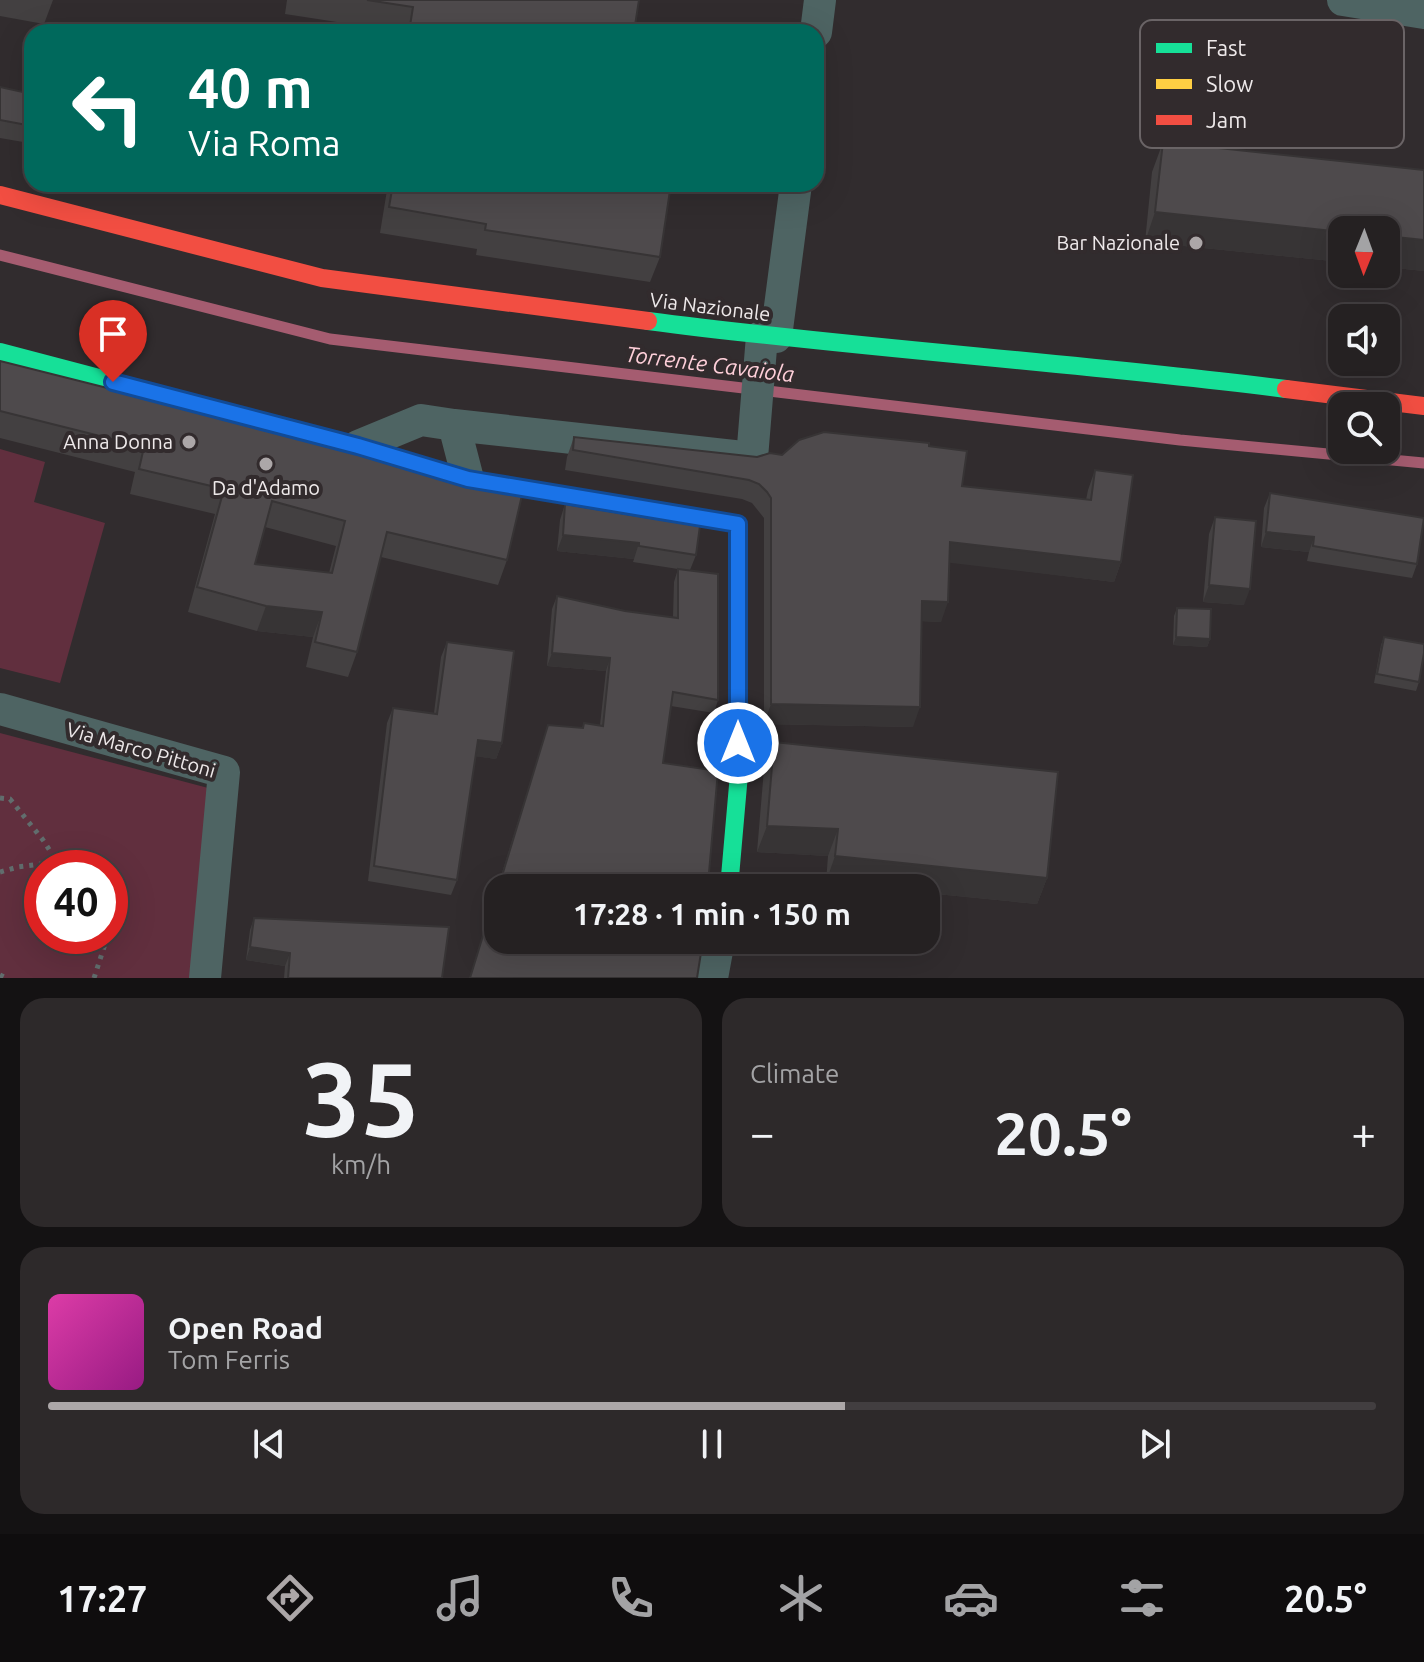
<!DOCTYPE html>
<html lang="en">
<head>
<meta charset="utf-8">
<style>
	body { margin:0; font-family:Ubuntu,sans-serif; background:#2d292a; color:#f1f3f6; height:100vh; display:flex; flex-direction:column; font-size:30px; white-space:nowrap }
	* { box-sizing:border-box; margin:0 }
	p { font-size:26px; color:#a3a3a5 }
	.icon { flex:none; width:44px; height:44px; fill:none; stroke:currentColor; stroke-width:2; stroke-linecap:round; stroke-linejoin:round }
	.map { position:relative; height:978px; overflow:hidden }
	.side { display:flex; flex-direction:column; gap:20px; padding:20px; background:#141213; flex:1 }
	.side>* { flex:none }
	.guide { position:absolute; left:24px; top:24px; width:800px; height:168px; border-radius:24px; box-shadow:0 8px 32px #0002,0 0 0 2px #423e40; background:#00695c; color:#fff; overflow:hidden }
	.needle { width:52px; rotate:181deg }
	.controls { position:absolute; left:1328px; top:216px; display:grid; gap:16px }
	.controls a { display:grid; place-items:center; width:72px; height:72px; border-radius:16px; background:#252122; box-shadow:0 8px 32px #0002,0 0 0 2px #423e40; font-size:40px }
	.speed { position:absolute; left:24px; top:850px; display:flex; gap:16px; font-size:40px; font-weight:700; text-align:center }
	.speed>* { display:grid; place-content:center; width:104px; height:104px; border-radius:50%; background:#252122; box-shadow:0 8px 32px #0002,0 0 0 2px #423e40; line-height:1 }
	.speed .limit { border:12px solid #d22; background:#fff; color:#111 }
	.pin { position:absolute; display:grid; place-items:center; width:68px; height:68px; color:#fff; margin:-82px -34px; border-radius:50% 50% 50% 0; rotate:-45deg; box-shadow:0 0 8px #0007 }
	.pin .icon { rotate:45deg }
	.me { position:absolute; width:88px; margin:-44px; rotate:0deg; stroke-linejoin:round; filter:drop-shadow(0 0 6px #0008) }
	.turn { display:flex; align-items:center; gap:28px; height:168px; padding:0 32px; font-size:36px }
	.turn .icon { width:104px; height:104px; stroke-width:2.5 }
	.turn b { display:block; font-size:56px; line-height:68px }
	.big { font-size:60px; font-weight:600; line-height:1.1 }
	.side .widget { flex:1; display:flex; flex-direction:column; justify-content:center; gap:12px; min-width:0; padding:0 28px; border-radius:24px; background:#2d292a }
	.side .dial { align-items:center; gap:0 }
	.dial b { font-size:104px; line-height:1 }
	.song { display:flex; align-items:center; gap:24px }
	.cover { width:96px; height:96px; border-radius:12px; background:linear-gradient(135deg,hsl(320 70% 55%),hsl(310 70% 35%)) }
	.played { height:8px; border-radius:4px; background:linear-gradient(90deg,#aca7a8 60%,#423e40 60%) }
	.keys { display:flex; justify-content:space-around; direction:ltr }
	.heat { display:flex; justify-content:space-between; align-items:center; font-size:44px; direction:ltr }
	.side .tiles { flex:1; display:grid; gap:20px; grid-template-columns:1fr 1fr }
	.widget:last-child { grid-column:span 2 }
	.trip { position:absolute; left:484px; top:874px; width:456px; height:80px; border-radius:24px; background:#252122; box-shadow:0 8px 32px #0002,0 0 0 2px #423e40; font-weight:600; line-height:80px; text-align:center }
	.dock { display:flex; height:128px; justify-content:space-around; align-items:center; background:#0f0d0e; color:#a3a3a5 }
	.dock .icon { width:56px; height:56px }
	.dock .current { color:#aca7a8 }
	.dock b { font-size:36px; color:#f1f3f6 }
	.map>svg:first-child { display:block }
	.green { fill:#612f3e; fill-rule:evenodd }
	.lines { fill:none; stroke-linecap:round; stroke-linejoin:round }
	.stream { stroke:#a55c70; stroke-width:11 }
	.path { stroke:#616d6d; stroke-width:5; stroke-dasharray:4 6; stroke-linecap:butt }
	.street { stroke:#4e6463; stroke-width:32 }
	.fast { stroke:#16e098; stroke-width:18 }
	.slow { stroke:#ffcf43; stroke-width:18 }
	.jam { stroke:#f24e42; stroke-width:18 }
	.wall { fill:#434041; fill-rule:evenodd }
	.shaded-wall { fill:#373435 }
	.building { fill:#4e4a4c; stroke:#373435; stroke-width:2; fill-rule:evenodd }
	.route-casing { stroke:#114b97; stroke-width:20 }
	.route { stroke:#1a73e8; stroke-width:14 }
	.poi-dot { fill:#aca7a8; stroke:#322b2d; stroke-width:3 }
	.labels { text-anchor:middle; stroke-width:8; stroke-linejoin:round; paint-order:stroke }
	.poi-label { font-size:20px; fill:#eee9ea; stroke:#322b2d; text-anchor:end }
	.street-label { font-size:20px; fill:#eee9ea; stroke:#322b2d }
	.water-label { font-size:22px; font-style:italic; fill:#fecfd9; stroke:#322b2d }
	.key { fill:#322b2d; stroke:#6a6466; stroke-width:2 }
	.key-label { font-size:22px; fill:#eee9ea }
</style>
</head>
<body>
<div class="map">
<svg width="1424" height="978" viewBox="0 0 1424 978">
	<rect width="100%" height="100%" fill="#312c2e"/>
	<path class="green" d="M0,449L45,462L34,502L105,523L60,683L0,668Z
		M0,733L212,789L193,978H0ZM42,868H110V936H42Z"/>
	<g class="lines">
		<path class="stream" d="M0,255L330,339L1180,440L1424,463"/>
		<path class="path" d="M0,798L10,799L43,840L61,868
			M0,872L18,867L57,862
			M0,975L6,978
			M94,978L105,944L101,936"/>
		<path class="street" d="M1343,0L1424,13
			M816,32L820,0
			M776,337L796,184
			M358,446L421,420L454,425
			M468,479L454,425L752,458L762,336
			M0,709L224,772L205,978
			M712,978L719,940"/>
		<path class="fast" d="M648,321C860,349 1074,362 1286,389
			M0,352L301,431
			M729,888L739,774V700"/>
		<path class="slow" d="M301,431L468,479L738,524L739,700"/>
		<path class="jam" d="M0,195L322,278L648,321
			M1286,389L1424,406"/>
	</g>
	<path class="wall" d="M0,0H53L44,24L0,16Z
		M287,0H639L634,32H402L285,14Z
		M0,87L32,94V135L29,143L0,138Z
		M1163,142L1424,170V271L1386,267V230H1342V262L1145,242L1152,172Z
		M260,184H282L281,188Z
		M388,184H671L660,257L650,282L476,255L477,249L380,233Z
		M0,361L507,560L498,585L381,557L357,652L348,677L306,667L313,637L257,631L188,612L215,514L130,494L135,472L0,438ZM265,527L336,546L329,573L255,564Z
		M574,437L757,457L929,446L962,486L1086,500L1088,490L1095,470L1121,562L1114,582L950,562L941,622L922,621L913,727L764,724V518L752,503L742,499L565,470L567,457Z
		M1270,493L1417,564L1412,578L1307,561L1309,552L1261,547L1264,508Z
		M565,504L696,555L690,570L718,700L714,713L671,706L663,763L709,873L711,885L498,888V903L493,902L548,725L582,728L584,723L600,725L606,671L547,666L552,609L557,596L625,611L673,617L674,582L678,569L633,562L634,559L557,551L560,520Z
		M1215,517L1244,605L1203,602L1209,534Z
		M1177,608L1210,639L1207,647L1173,645L1174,616Z
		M1384,637L1419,682L1416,691L1374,683L1381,645Z
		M447,642L502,743L496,759L476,756L457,880L451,895L368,881L387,723L393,708L434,713L441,657Z
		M774,742L1047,878L1037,904L926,893V888H882L826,882L828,856L757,852L764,769Z
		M254,918L442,978H284L285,966L246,960L250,930Z"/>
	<path class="shaded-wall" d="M1155,212L1342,232V262L1145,242Z
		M1386,236L1424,240V271L1386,267Z
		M1266,532L1314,537L1309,552L1261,547Z
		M563,535L639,543L634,559L557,551Z
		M950,542L1121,562L1114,582L943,562Z
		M1209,585L1250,589L1244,605L1203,602Z
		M922,601L948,602L941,622L915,621Z
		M266,606L322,612L313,637L257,631Z
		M1176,637L1210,639L1207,647L1173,645Z
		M552,653L610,658L606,671L547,666Z
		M771,704L920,707L913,727L764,724Z
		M478,740L502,743L496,759L472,756Z
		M767,826L838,829L828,856L757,852Z
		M835,856L1047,878L1037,904L926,893V888H882L826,882Z
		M250,947L290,953L285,966L246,960Z"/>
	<path class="building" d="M367,0H639L634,32H498L479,29L478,32H409L413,7Z
		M0,87L32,94V126L0,120Z
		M1163,142L1424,170V240L1386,236V230H1342V232L1155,212Z
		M393,184H671L660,257L485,230L486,224L389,207Z
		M0,361L155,400L250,422L368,454L523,491L507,560L387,532L357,652L315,642L322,612L266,606L197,587L224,489L139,469L144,447L0,411ZM272,501L345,521L332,573L255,564Z
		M824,432L929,443V446L967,451L962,486L1091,500L1095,470L1133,475L1121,562L950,542L948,602L922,601L920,707L771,704V498L767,492L759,484L749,480L573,450L574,437L757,457L770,453L782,455L799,440Z
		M1270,493L1424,518L1417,564L1313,546L1314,537L1266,532Z
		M565,504L700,526L696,555L639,546V543L563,535Z
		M1215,517L1256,521L1250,589L1209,585Z
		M678,569L718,574V700L673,692L663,763L718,771L709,873L711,885L713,888L498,889L548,725L583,728L584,723L603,726L610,658L552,653L557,596L625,611L678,618Z
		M1177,608L1211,609L1210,639L1176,637Z
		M1384,637L1424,644V653L1419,682L1377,674Z
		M447,642L514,651L502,743L478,740L457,880L374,866L393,708L437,714Z
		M774,742L1058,772L1047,878L835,856L838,829L767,826Z
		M254,918L449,927L442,978H288L290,953L250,947Z
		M485,929H498V940H703L697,978H470Z"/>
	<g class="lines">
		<defs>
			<path id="route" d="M113,382L358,446L468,479L738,524V743"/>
		</defs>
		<use href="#route" class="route-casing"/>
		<use href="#route" class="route"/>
	</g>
	<g class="poi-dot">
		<circle cx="1196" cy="243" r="8"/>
		<circle cx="189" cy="442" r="8"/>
		<circle cx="266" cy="464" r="8"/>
	</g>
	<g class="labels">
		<g class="poi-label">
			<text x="1180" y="250">Bar Nazionale</text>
			<text x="173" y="449">Anna Donna</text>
			<text x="266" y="495" text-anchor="middle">Da d'Adamo</text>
		</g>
		<g class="street-label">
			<text transform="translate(710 307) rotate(7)" y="7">Via Nazionale</text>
			<text transform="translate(141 750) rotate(16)" y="7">Via Marco Pittoni</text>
		</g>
		<g class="water-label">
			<text transform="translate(710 364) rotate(7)" y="8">Torrente Cavaiola</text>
		</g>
	</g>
	<rect x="1140" y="20" width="264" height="128" rx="12" class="key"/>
	<rect x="1156" y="43" width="36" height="10" fill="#16e098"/>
	<rect x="1156" y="79" width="36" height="10" fill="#ffcf43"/>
	<rect x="1156" y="115" width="36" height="10" fill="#f24e42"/>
	<g class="key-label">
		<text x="1206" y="56">Fast</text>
		<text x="1206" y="92">Slow</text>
		<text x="1206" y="128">Jam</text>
	</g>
</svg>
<div class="controls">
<a><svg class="needle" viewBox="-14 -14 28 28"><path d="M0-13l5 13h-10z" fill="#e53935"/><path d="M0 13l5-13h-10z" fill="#a3a3a5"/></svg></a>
<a><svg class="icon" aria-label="sound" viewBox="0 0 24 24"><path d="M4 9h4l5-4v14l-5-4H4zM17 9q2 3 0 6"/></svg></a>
<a><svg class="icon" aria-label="search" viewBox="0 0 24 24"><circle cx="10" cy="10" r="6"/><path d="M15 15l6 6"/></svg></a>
</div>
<div class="speed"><div class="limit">40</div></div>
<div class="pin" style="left:113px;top:382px;background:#d93025"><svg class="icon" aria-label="arrive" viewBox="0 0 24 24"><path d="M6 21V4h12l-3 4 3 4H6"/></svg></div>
<svg class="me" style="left:738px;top:743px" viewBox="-20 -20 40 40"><circle r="17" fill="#1a73e8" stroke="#fff" stroke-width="3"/><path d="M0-11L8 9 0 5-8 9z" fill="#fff"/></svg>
<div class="trip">17:28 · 1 min · 150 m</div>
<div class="guide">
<div class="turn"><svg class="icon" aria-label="left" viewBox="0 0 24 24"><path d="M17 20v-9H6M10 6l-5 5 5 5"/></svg><div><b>40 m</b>Via Roma</div></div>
</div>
</div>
<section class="side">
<div class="tiles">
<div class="widget dial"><b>35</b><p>km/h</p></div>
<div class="widget"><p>Climate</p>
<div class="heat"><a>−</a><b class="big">20.5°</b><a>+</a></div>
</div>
<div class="widget">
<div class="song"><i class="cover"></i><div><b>Open Road</b><p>Tom Ferris</p></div></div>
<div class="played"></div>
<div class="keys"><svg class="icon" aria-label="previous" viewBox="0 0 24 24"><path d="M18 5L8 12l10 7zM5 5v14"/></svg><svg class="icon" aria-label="pause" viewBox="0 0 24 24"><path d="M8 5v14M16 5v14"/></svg><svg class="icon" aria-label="next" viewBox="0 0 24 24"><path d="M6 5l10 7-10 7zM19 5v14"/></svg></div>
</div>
</div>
</section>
<nav class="dock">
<b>17:27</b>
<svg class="icon current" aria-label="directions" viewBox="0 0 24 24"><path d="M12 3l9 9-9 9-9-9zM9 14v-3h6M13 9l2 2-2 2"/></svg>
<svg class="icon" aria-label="music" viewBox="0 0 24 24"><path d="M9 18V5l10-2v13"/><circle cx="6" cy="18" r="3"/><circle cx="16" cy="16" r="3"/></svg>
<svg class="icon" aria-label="phone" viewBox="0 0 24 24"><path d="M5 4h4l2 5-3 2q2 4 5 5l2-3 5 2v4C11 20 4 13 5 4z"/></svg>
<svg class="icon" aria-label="climate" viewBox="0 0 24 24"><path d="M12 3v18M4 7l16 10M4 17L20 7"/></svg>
<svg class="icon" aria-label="car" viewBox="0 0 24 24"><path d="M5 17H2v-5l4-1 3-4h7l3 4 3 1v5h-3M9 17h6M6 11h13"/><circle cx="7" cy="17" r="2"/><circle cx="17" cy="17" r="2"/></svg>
<svg class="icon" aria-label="filters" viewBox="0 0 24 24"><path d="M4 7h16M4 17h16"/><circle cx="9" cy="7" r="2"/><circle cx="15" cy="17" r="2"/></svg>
<b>20.5°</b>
</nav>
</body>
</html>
